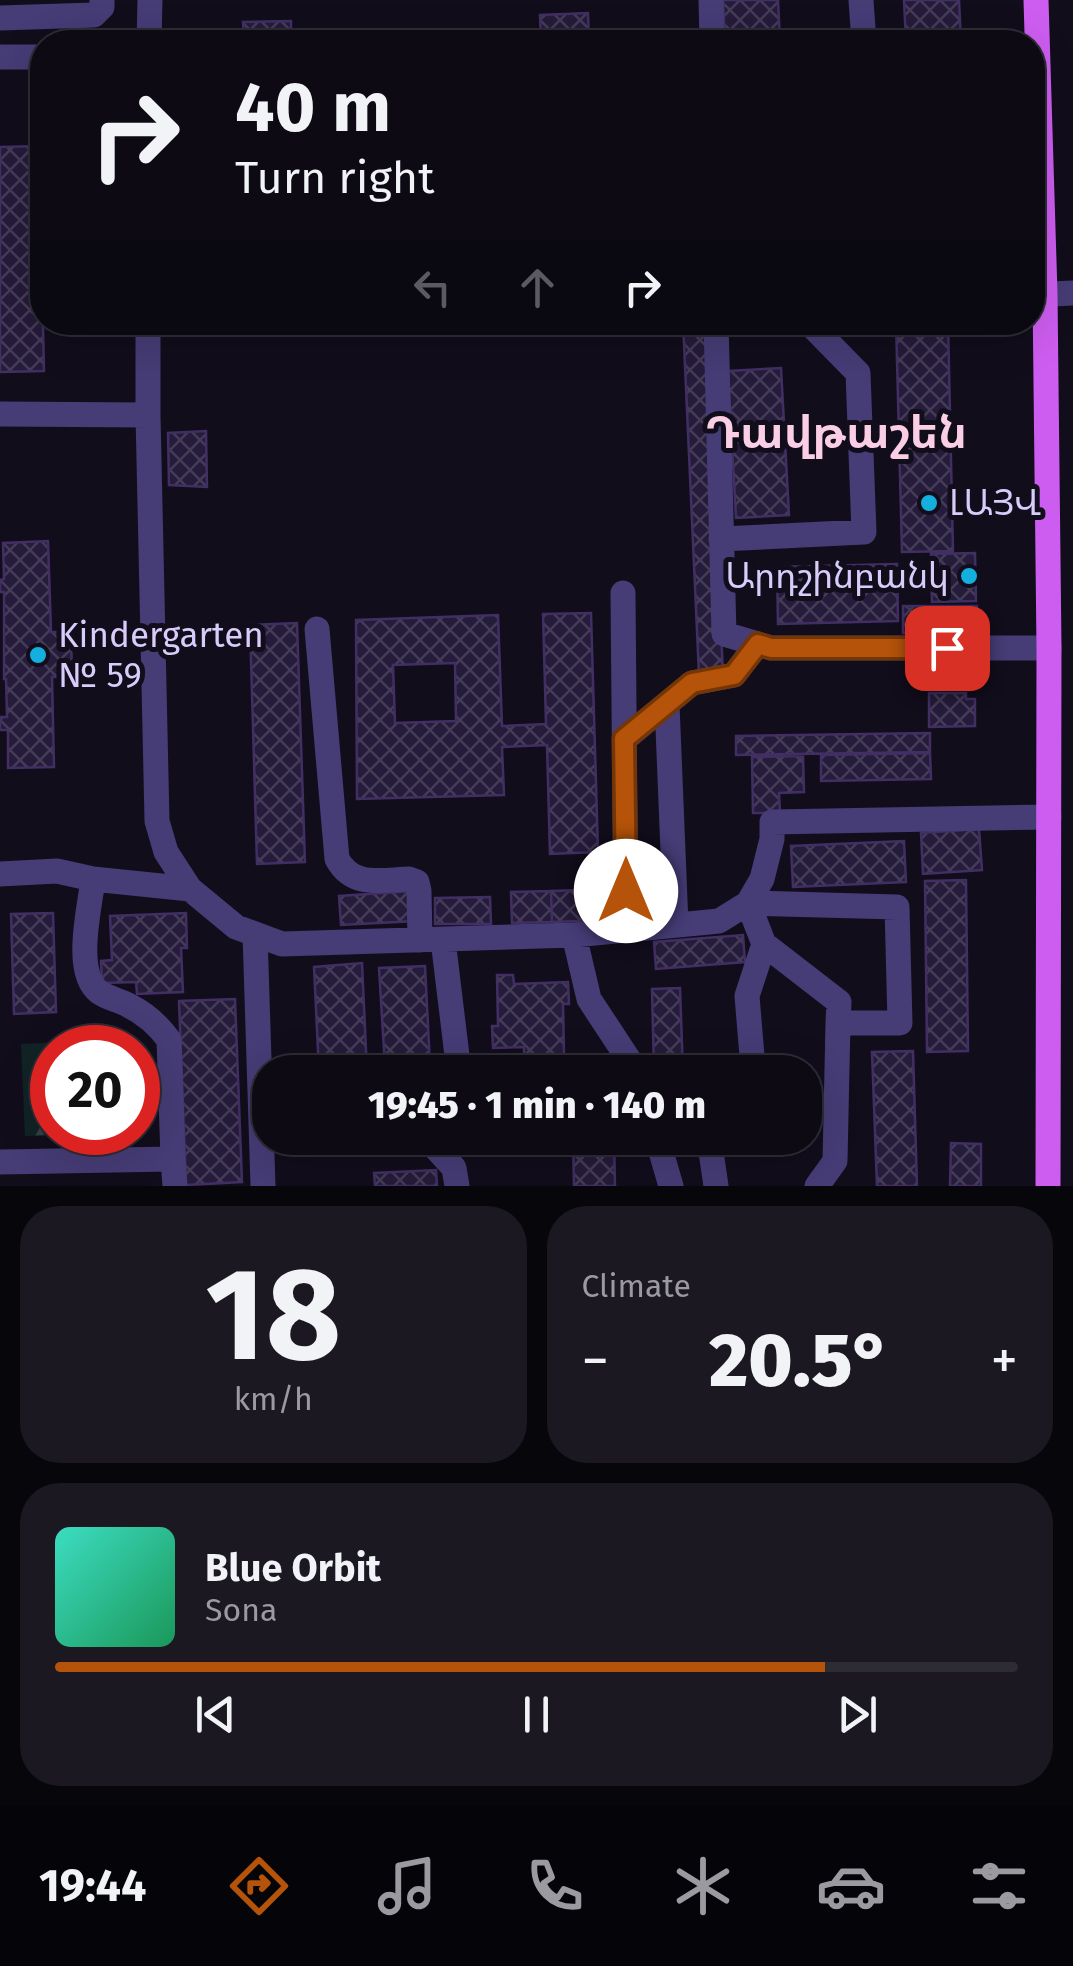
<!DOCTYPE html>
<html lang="en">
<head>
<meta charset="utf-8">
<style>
	body { margin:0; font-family:"Fira Sans","Noto Sans Armenian",sans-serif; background:#1b1822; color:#f1f3f6; height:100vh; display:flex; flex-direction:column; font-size:38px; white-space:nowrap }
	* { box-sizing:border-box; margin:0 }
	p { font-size:32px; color:#9a9aa0 }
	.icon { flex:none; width:55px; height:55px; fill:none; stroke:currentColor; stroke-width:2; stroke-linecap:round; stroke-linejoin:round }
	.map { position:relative; height:1186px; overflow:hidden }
	.panel { display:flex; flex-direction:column; gap:20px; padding:20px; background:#07060b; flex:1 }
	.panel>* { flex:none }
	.hud { position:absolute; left:30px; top:30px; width:1015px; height:305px; border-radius:40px; box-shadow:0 10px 40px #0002,0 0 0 2px #2d2b34; background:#0d0a14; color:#f1f3f6; overflow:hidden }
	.speed { position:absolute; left:30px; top:1025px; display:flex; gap:20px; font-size:50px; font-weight:700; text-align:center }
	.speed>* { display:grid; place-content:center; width:130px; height:130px; border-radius:50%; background:#0d0a14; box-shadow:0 10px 40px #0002,0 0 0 2px #2d2b34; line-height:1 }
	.speed .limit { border:15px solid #d22; background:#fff; color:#111 }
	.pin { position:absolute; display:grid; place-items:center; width:85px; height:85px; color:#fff; margin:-42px; border-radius:20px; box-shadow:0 5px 15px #0006 }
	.me { position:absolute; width:110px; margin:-55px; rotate:0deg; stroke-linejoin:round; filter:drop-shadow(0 0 8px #0008) }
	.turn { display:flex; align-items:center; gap:35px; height:210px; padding:0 40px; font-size:45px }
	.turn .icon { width:130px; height:130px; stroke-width:2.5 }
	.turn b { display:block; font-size:70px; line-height:85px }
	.lanes { display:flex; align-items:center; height:95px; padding:0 40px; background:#0003; justify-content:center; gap:50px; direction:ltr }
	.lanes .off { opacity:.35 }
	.big { font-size:75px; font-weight:800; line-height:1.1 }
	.panel .card { flex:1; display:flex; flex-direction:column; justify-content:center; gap:15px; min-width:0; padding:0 35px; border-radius:40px; background:#1b1822 }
	.panel .dial { align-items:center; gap:0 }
	.dial b { font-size:130px; line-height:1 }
	.song { display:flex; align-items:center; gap:30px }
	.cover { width:120px; height:120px; border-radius:15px; background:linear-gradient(135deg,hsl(170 70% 55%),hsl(150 70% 35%)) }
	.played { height:10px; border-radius:5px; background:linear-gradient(90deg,#b45309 80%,#2d2b34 80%) }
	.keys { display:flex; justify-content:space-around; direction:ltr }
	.heat { display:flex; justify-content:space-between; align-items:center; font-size:55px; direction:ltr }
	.panel .tiles { flex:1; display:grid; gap:20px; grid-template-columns:1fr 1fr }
	.card:last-child { grid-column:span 2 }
	.trip { position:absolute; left:252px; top:1055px; width:570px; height:100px; border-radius:40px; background:#0d0a14; box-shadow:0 10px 40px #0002,0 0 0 2px #2d2b34; font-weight:800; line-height:100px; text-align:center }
	.dock { display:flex; height:160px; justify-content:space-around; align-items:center; background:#050408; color:#9a9aa0 }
	.dock .icon { width:70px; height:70px }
	.dock .on { color:#b45309 }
	.dock b { font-size:45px; color:#f1f3f6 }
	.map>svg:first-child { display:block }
	.forest { fill:url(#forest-firs) }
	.building { fill:url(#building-cross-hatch); stroke:#412f64; stroke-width:2.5; fill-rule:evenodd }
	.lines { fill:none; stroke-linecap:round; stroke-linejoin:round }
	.minor { stroke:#463c76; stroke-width:25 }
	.major { stroke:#cd5df0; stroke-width:25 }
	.route-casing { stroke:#753606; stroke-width:25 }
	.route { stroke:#b45309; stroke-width:18 }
	.poi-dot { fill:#14afde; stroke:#110d1b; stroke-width:4 }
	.labels { text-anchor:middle; stroke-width:10; stroke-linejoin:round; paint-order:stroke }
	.poi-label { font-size:35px; fill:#d7ccfa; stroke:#110d1b; text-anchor:start }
	.district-label { font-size:45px; font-weight:bold; fill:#facee4; stroke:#110d1b }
</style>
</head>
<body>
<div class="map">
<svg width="1073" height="1186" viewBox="0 0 1073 1186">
	<defs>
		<pattern id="forest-firs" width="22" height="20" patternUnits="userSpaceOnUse" patternTransform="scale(2.5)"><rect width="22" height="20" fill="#112325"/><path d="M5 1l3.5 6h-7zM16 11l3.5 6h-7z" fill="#334246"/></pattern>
		<pattern id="building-cross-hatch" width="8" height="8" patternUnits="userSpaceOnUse" patternTransform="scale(2.5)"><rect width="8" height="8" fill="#251b3a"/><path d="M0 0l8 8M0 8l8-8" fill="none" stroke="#443b57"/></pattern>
	</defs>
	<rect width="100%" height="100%" fill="#110d1b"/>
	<path class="forest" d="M139,1039L143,1131H138V1048H52V1132L101,1133L25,1136L21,1044Z"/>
	<path class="building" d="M723,0H778L780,42H725Z
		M904,0H959L961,42H906Z
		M588,13L589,42H541L540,15Z
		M291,21V42H244L243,22Z
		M39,146L44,371L0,372V147Z
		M683,322H707L723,674L699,675Z
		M896,322H948L953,551L902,552Z
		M781,368L789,515L736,518L728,371Z
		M206,431L207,487L169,485L168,433Z
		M48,541L51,632H71L72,677H52L54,767L8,768V730H0V717H7L6,679H4V592H0V580L4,579L3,543Z
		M975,553L976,601L932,602L931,554Z
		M897,564L898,621L778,624L777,567Z
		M903,606H977V632L903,633Z
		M591,613L598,852L550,854L547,745L502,747L504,795L357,799L356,620L498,615L502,726L546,724L543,614ZM455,663L456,721L395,723L393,665Z
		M297,623L305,862L257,864L250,625Z
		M929,693H966V699H975V726L929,727Z
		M930,733V752L736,755V736Z
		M930,753L931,779L821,781V755Z
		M803,756L804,792L779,793L780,813H753L752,757Z
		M979,829L982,870L923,874L921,833Z
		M904,841L906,882L793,887L791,846Z
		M966,880L968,1051L927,1052L925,881Z
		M609,889L610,920L552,922L551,891Z
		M413,891L415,921L341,925L339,896Z
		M551,891L552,922L512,923L511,892Z
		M490,897L491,924H435V898Z
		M53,913L56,1012L14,1014L11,914Z
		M186,913L187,948H181L183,992L137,994L136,982L102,983L101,961L112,960L110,916Z
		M743,935L745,962L656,969L654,942Z
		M362,963L367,1072H319L314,967Z
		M425,966L430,1065L385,1067L379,968Z
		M497,975H513L514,984L568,982L569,1004H563L564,1054L524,1056V1047L493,1048L492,1026H498Z
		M680,988L683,1072H654L652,989Z
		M235,999L242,1182L186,1185L179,1001Z
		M913,1051L917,1186H877L872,1052Z
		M571,1059H612L613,1072H572Z
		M573,1138H614L615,1186H574Z
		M951,1143L981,1144V1186H950Z
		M436,1170L437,1186H375L374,1173Z"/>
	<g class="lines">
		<path class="minor" d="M711,0L712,42
			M861,0L864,42
			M0,18L94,15L102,7V0
			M149,42L150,0
			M0,57H42
			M1032,295L1073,293
			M148,322V415L157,821L166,852L190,889L236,927L282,944L574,935L719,921L748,903L762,879L772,839V822L1049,817
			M716,322L724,634L771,648H1049
			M0,414L148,415
			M721,539L864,532L858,373L808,322
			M623,593L626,929
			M317,629L337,859C353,888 380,880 409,879L417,882L419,891L420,940
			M667,704L676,925
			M625,739L692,683L734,675L757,644
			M0,874L57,871L93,879L190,889
			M93,879C90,907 73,972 99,992C107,998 119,1000 128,1005C144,1013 159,1026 169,1040L173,1159
			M255,934L263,1186
			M574,935L589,999L637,1072
			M443,940L459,1072
			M749,1072L753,1068L747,996L764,944
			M321,1138L432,1144L454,1168L457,1186
			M657,1138L671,1186
			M709,1138L716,1186
			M0,1162L173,1159L175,1186
			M817,1186L835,1161L838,1023L839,1002L764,944L748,903L897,907L900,1023H838"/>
		<path class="major" d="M1036,0L1045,294L1049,648L1048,1186"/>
	</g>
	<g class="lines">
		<defs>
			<path id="route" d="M626,891L624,739L692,683L734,675L758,644L771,648H947"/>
		</defs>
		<use href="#route" class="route-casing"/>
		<use href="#route" class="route"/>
	</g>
	<g class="poi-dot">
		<circle cx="929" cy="503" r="10"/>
		<circle cx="969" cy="576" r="10"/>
		<circle cx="38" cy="655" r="10"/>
	</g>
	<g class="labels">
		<g class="poi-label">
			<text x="949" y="515">ԼԱՅՎ</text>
			<text x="949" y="588" text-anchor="end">Արդշինբանկ</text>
			<text x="58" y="647">Kindergarten<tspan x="58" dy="40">№ 59</tspan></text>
		</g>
		<g class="district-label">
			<text x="836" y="448">Դավթաշեն</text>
		</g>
	</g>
</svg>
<div class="speed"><div class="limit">20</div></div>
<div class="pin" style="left:947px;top:648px;background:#d93025"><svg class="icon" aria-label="arrive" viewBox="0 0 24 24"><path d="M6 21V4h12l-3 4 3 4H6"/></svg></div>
<svg class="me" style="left:626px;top:891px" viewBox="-20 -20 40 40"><circle r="19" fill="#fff"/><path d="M0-13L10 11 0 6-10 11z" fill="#b45309"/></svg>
<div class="trip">19:45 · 1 min · 140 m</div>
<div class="hud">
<div class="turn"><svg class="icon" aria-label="right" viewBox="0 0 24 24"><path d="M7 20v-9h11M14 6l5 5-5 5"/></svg><div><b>40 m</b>Turn right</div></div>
<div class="lanes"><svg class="icon off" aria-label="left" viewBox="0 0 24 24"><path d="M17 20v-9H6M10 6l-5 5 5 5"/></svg><svg class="icon off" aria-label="ahead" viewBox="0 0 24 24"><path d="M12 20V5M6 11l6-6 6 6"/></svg><svg class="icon" aria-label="right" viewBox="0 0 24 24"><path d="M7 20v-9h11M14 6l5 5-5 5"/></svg></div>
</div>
</div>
<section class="panel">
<div class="tiles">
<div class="card dial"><b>18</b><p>km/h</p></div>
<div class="card"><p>Climate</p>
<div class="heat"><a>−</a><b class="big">20.5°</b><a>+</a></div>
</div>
<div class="card">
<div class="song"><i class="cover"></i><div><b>Blue Orbit</b><p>Sona</p></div></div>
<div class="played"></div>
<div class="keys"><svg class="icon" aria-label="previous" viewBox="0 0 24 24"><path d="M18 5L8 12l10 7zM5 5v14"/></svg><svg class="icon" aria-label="pause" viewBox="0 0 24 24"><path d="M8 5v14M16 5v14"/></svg><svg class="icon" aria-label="next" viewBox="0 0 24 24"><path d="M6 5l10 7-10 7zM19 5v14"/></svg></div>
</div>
</div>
</section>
<nav class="dock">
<b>19:44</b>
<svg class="icon on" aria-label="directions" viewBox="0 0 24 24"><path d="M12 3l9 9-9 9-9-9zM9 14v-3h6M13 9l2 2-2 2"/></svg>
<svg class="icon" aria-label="music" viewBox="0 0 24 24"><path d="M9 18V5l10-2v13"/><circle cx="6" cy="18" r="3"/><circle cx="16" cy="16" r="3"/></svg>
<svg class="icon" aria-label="phone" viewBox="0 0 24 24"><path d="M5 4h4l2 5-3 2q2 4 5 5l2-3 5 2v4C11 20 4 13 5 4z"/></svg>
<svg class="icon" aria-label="climate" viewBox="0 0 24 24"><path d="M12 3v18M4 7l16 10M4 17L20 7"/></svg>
<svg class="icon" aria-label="car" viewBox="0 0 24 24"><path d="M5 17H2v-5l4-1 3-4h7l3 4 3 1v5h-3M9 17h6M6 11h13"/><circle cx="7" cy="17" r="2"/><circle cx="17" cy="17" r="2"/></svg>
<svg class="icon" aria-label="filters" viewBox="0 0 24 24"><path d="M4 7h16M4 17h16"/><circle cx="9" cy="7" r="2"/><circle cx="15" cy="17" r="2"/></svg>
</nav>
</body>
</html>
